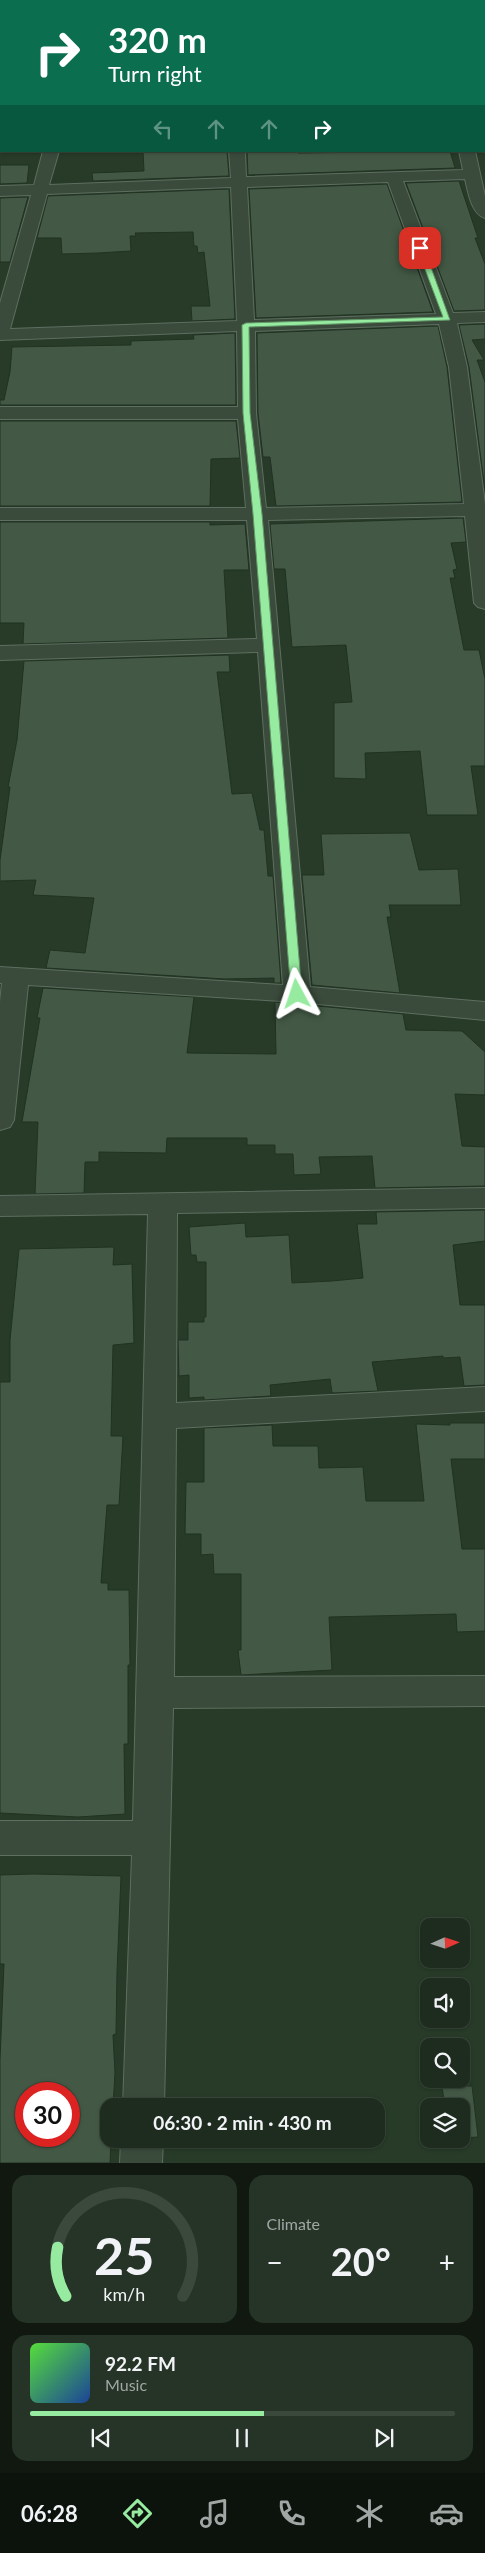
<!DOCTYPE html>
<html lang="en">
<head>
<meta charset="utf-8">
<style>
	body { margin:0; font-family:Lato,sans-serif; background:#253427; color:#f1f3f6; height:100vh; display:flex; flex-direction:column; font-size:19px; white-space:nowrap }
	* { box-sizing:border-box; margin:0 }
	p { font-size:16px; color:#a0a7a4 }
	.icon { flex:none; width:28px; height:28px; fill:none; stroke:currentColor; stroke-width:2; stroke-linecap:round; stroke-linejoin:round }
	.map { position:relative; height:2163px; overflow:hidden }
	.side { display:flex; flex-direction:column; gap:12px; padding:12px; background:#101810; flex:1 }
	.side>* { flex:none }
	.top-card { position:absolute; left:0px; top:0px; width:485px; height:152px; box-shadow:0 1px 4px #0004,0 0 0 1px #3b483c; background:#0b6e4f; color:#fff; overflow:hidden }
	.needle { width:32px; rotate:87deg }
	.buttons { position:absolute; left:420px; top:1918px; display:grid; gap:10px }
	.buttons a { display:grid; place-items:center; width:50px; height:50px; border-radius:10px; background:#1d2c1e; box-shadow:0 1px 4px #0004,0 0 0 1px #3b483c; font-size:25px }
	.speed { position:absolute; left:15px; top:2082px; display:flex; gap:10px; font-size:25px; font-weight:700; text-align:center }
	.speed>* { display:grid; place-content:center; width:65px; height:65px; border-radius:50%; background:#1d2c1e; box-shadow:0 1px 4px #0004,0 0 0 1px #3b483c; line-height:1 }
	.speed .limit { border:8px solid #d22; background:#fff; color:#111 }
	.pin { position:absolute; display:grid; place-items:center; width:42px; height:42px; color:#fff; margin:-21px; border-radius:10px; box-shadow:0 2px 8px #0006 }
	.me { position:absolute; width:55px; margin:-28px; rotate:355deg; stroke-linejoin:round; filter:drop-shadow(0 0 4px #0008) }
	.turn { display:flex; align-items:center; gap:18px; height:105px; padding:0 25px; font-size:22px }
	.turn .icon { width:65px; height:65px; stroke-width:2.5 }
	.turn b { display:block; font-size:35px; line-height:42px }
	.lanes { display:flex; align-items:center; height:48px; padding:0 25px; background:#0003; justify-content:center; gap:25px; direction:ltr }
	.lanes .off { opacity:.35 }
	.big { font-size:38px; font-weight:700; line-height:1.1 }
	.side .tile { flex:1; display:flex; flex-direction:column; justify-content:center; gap:8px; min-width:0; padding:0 18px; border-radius:15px; background:#253427 }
	.side .dial { align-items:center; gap:0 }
	.dial svg { height:130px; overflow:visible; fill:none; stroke:#3b483c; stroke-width:7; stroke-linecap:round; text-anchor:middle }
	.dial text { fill:#f1f3f6; stroke:none }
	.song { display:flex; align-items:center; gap:15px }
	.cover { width:60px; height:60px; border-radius:8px; background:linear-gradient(135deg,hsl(110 70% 55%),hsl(220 70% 35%)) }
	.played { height:5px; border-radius:2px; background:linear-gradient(90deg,#96eba0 55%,#3b483c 55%) }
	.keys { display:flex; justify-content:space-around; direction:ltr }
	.heat { display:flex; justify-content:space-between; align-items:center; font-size:28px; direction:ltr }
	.side .tiles { flex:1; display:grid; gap:12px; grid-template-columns:1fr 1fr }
	.tile:last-child { grid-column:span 2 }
	.trip { position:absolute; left:100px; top:2098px; width:285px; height:50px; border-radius:15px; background:#1d2c1e; box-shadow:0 1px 4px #0004,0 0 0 1px #3b483c; font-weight:700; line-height:50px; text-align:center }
	.menu { display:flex; height:80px; justify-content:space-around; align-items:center; background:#0c120c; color:#a0a7a4 }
	.menu .icon { width:35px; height:35px }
	.menu .on { color:#96eba0 }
	.menu b { font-size:22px; color:#f1f3f6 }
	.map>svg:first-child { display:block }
	.building { fill:#435945; stroke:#213223; fill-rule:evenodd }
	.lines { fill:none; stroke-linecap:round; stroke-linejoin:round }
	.minor-casing { stroke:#5e6e60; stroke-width:2 }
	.minor { fill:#3a4b3c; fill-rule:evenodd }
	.route { fill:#96eba0; stroke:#629968 }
</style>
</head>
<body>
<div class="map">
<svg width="485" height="2163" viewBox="0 0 485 2163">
	<rect width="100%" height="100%" fill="#273b28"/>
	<path class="building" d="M143,151H227L229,176L93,181L92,173L144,171Z
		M247,151H297L298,153L450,151L455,168L248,175Z
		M0,165H29L27,183L0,184Z
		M459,181L478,238H475L485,264V310L454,311L406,183Z
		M387,184L433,312L256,318L249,189Z
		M229,189L235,319L192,321L191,306H210L204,252L198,253L197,246H194L193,232L135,233L136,236H130L131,251L98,253L62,254L61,238H37L48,196Z
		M28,197L10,262H0V198Z
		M485,324V339L472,340L484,360H477L485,382V490L469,367L459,325Z
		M438,326L447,367L462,502L276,506L270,457H263L258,413L257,333Z
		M235,333L236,405H0V400H4L10,372L12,347L131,345V341L194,339L193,335Z
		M0,421H236L240,458L211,459L210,506H0Z
		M463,518L466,542L451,543L457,569L453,570L455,578H450L464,650H479L485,679V766H471L478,815H427L420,751L365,753L366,779L334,778V703L352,702L346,645L292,647L285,569H274L270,524Z
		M0,522H210V525L245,524L249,570H224L228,638L23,644L24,623H0Z
		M229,655L230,672H217L232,794L252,793L260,830H264L268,876H273L281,983H274V978L225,979L46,968L50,950L85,953L94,898L33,895L36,880L0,881V860L10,787H8L17,740L24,661Z
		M410,833L419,870L458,869L461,905H389L391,917H387L400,993L312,985L302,875H324L321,834Z
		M43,988L194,997L187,1053L276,1054L275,1002L403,1014L406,1030L462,1031L485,1052V1095L455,1094L462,1146L485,1147V1186L375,1188L372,1156L319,1157L321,1174L294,1175L293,1154H275V1145H247V1138H167L166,1153L99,1152V1162H85L84,1193L35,1194L38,1122H22L40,1018H37Z
		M485,1210V1241L453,1245L460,1305H485V1385L464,1386L460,1357L443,1358V1356L372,1362L378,1391L332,1393L330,1379L270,1385L271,1396L204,1400V1397L189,1398V1375L179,1376L178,1340H188V1322H204V1317H206V1262H197L196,1255H191L189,1227L245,1223L246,1237L289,1235L292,1283L332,1281L363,1278L357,1224H377L376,1212Z
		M114,1247L113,1265L132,1264L134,1343L113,1345L111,1436H123L119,1505H107L101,1583H108V1590H129L130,1665H128V1744H124L125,1814L78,1817L0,1813V1382H10V1340L19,1249Z
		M450,1423H485V1459H451L462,1549H485V1631L457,1632L456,1614L329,1617L332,1670L241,1675L238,1650H241V1574H214L213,1554L201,1555V1534H185L186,1482H204V1428L272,1425L273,1446H318L319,1468L363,1467L366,1501H424L416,1424L450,1425Z
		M33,1874L121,1876L117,1972L116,2034L113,2035L115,2073L113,2106H109V2139H111L110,2163H0V2059L4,1964H0V1875ZM26,2094H69V2136H26Z
		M472,2086L478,2137L461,2138V2106H445L442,2087Z"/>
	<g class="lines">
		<defs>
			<path id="minor" d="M65,0H79V1H66Z
				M169,0H183V1H170Z
				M284,0H298L299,1H285Z
				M413,0H485V4L484,1Z
				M0,9H1V17H0Z
				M484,83H485V91H484Z
				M0,95H1V103H0Z
				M43,151H59L49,185L231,178L229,151H245L246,177L463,170L459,151H475L485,196V218C471,214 468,191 465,179L403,181L453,313L485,312V322L457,323L467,367L485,504V609L478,607L474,603L465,516L268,520L310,987L485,1002V1020L297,1002L28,985L14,1120L10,1127L0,1130V1002L2,983H0V967L283,985L258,652L0,660V646L257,639L247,520H0V508H246L238,419H0V407H238L237,331L0,340V303L31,195L0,196V186L34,185ZM388,182L436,314L254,320L247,187ZM231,187L237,321L10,329L47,194ZM439,324L449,367L464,504L266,508L256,413L255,331Z
				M485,1188V1208L177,1213L176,1403L485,1387V1411L176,1428L174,1677L485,1676V1706L173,1708L164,2106H123L132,1855H0V1821H133L148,1214L0,1216V1196Z
				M121,2139H163L162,2163H120Z"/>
		</defs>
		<use href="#minor" class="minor-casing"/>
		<use href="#minor" class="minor"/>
	</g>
	<path class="route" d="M420,246L424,248L450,320L249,327L250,413L262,514L302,994L297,998L291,994L253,514L243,413L242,325L246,323L443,317L417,248Z"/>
</svg>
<div class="buttons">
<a><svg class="needle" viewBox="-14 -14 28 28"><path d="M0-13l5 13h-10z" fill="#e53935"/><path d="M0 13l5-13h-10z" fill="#a0a7a4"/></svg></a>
<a><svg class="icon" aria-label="sound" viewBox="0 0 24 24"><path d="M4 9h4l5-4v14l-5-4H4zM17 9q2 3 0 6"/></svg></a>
<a><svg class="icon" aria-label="search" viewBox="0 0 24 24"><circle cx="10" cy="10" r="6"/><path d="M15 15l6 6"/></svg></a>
<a><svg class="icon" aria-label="layers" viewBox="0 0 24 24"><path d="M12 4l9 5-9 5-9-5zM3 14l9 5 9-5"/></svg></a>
</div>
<div class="speed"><div class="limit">30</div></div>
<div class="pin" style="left:420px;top:248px;background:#d93025"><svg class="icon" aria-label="arrive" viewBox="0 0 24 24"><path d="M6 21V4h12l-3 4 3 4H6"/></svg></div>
<svg class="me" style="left:297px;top:994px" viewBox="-20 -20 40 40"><path d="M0-17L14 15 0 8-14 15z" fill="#96eba0" stroke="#fff" stroke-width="4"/></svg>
<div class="trip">06:30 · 2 min · 430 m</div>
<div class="top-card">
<div class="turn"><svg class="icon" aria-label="right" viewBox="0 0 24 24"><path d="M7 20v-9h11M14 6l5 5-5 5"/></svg><div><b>320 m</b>Turn right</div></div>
<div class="lanes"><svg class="icon off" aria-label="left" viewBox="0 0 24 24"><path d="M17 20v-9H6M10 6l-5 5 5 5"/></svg><svg class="icon off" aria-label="ahead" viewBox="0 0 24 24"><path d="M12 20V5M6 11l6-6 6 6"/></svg><svg class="icon off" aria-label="ahead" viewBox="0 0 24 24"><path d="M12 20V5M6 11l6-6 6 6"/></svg><svg class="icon" aria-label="right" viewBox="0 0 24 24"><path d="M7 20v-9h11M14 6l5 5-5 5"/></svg></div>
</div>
</div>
<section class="side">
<div class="tiles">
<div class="tile dial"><svg viewBox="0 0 100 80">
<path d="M14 69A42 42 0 1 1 86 69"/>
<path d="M14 69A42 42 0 0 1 9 39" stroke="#96eba0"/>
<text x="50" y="56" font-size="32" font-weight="700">25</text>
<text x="50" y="72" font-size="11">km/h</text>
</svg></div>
<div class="tile"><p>Climate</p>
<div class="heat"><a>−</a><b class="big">20°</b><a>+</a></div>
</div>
<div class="tile">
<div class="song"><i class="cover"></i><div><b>92.2 FM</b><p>Music</p></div></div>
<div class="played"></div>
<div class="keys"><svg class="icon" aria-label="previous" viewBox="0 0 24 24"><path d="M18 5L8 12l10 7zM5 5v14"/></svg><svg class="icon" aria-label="pause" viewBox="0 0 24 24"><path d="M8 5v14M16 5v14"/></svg><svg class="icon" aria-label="next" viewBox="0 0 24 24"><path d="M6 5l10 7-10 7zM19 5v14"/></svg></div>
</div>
</div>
</section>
<nav class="menu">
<b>06:28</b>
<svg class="icon on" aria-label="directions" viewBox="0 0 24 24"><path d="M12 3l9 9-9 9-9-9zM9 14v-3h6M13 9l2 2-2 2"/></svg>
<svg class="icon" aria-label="music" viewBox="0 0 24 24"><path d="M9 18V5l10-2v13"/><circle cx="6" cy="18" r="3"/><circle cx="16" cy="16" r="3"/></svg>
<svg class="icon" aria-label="phone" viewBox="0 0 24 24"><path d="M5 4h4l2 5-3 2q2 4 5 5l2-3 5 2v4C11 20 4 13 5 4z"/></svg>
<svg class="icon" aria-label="climate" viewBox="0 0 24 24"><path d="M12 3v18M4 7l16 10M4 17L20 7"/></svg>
<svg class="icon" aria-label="car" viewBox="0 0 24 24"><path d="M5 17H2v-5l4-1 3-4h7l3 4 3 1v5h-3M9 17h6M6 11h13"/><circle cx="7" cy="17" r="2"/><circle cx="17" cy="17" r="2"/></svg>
</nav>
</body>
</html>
